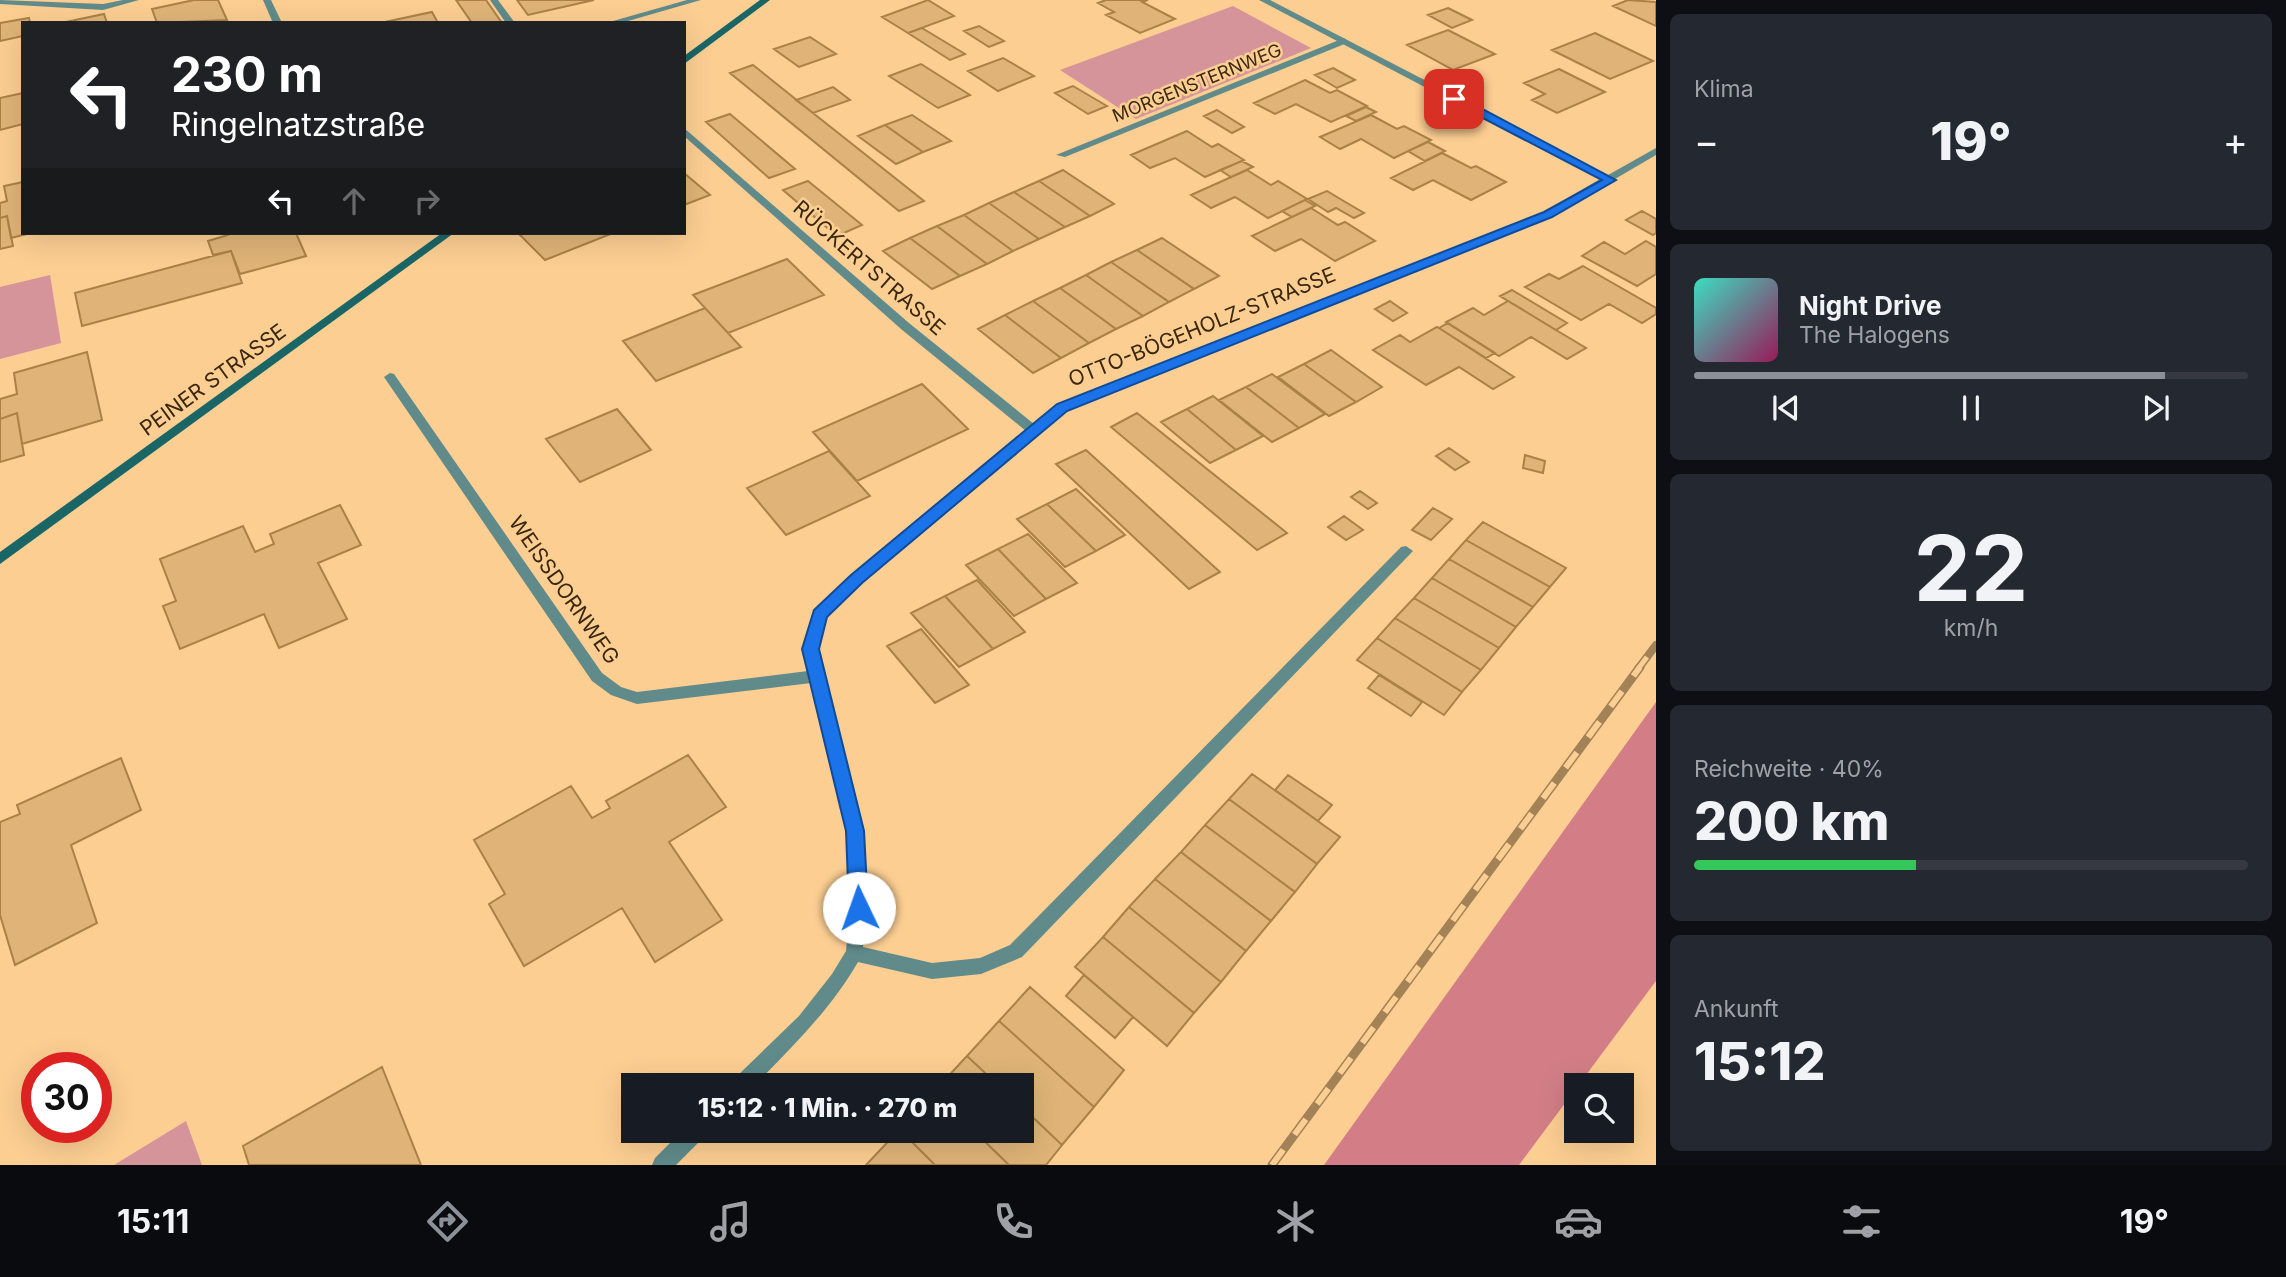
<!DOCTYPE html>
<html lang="de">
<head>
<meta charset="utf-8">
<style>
	body { margin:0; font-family:Inter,sans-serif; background:#242831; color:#f1f3f6; height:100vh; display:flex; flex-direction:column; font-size:26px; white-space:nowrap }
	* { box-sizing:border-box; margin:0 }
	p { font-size:23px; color:#9ea1a6 }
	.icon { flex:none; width:38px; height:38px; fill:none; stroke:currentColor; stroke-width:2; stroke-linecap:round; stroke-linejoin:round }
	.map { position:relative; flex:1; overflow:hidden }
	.details { display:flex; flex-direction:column; gap:14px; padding:14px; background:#0d0f14; width:630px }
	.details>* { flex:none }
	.banner { position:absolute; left:21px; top:21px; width:665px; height:214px; border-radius:0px; box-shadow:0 7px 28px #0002; background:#202124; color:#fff; overflow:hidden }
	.tools { position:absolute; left:1564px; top:1073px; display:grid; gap:14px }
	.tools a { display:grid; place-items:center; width:70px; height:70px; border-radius:0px; background:#171b24; box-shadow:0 7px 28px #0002; font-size:35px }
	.speed { position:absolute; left:21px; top:1052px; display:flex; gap:14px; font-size:35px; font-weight:700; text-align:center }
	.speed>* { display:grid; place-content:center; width:91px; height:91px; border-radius:50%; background:#171b24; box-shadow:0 7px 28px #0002; line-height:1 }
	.speed .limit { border:10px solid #d22; background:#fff; color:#111 }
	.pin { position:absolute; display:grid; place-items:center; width:60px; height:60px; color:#fff; margin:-30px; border-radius:14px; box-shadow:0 4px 10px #0006 }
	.me { position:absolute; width:77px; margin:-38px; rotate:357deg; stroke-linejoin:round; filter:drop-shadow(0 0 5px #0008) }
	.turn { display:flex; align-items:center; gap:24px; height:147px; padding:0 35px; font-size:32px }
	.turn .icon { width:91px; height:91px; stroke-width:2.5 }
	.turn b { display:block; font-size:49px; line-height:60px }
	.lanes { display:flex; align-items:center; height:66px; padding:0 35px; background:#0003; justify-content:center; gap:35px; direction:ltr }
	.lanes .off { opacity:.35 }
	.big { font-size:52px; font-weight:800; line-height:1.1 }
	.details .widget { flex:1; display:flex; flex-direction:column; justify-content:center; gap:10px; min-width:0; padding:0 24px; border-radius:10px; background:#242831 }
	.details .dial { align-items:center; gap:0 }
	.dial b { font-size:91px; line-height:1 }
	.song { display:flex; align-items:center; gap:21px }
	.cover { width:84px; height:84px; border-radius:10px; background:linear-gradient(135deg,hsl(170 70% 55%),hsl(330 70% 35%)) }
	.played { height:7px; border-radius:4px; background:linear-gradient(90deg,#8c9099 85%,#363941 85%) }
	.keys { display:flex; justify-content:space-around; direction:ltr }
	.heat { display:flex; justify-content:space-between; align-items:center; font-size:38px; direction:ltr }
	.charge { height:10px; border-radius:5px; background:linear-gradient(90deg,#34c759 40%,#363941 0) }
	.trip { position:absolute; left:621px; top:1073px; width:413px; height:70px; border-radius:0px; background:#171b24; box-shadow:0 7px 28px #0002; font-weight:800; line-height:70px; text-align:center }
	.tabs { display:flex; height:112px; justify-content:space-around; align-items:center; background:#090b0e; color:#9ea1a6 }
	.tabs .icon { width:49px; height:49px }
	.tabs .selected { color:#8c9099 }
	.tabs b { font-size:32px; color:#f1f3f6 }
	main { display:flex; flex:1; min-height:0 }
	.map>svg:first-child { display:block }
	.green { fill:#d59499 }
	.forest { fill:#d37e86 }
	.building { fill:#e0b478; stroke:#ab8146; stroke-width:2 }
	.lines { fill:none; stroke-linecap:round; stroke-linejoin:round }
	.service { fill:#608b8a; fill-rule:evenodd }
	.minor { fill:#608b8a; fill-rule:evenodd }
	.secondary { fill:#1a6666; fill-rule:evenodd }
	.rail-far1-casing { stroke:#a28256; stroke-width:8 }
	.rail-casing { stroke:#a28256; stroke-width:9 }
	.rail-far1 { stroke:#fcce92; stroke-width:5; stroke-dasharray:15; stroke-linecap:butt }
	.rail { stroke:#fcce92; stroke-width:6; stroke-dasharray:19; stroke-linecap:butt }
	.route { fill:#1a73e8; stroke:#114b97; stroke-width:2 }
	.labels { text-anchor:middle; stroke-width:5; stroke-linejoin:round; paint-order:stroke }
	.far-street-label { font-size:18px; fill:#39280f; stroke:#fcce92 }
	.street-label { font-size:21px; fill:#39280f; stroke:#fcce92 }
</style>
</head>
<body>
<main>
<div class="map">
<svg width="1656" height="1165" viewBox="0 0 1656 1165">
	<rect width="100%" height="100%" fill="#fcce92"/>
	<path class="green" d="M1233,6L1311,48L1136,119L1060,70Z
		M50,275L61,343L0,359V287Z
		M186,1121L202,1165H114Z"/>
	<path class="forest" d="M1656,702V981L1519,1165H1324Z"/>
	<path class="building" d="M194,0H218L227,20L157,23L152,9Z
		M456,0H486L502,23H472Z
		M517,0H594L528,15Z
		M928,0L954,16L908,33L882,17Z
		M1106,0H1148L1142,2L1175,19L1140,33L1106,15L1114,12L1098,3Z
		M1628,0L1656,2V26L1613,6Z
		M1448,8L1472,20L1452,28L1428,15Z
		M432,12L438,23H380Z
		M104,14L107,23H61Z
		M29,18L30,23H23V36L0,41V23Z
		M979,26L1004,41L989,47L964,31Z
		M922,28L965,54L950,60L908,33Z
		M1448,30L1495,54L1453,70L1407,45Z
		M1595,33L1653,61L1610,79L1552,50Z
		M810,37L836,54L799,67L774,49Z
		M1003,58L1034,76L998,91L968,71Z
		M921,64L970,95L938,108L889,76Z
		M753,65L813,113L924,201L899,211L730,73Z
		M1333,68L1355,80L1337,88L1315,75Z
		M1559,69L1605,92L1557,113L1532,100L1545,94L1524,83Z
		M1305,80L1330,93L1337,90L1367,106L1331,122L1296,104L1275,114L1254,103Z
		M1073,86L1107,106L1088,114L1055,93Z
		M833,87L850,100L813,113L796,100Z
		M23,93V124L0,130V98Z
		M1366,107L1376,112L1356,121L1346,116Z
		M1217,110L1244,127L1232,133L1204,116Z
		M730,114L795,169L769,178L706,122Z
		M912,115L951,141L923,152L885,125Z
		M1371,115L1397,129L1404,126L1431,140L1394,158L1361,139L1340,149L1320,137Z
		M885,125L923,152L896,164L858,136Z
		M1187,131L1212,147L1218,144L1244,160L1205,177L1175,158L1150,168L1131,155Z
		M1428,142L1445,151L1425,161L1408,151Z
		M1442,153L1471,168L1476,166L1506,182L1471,200L1433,180L1413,190L1391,178Z
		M1242,161L1253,167L1231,177L1220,170Z
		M1063,170L1114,204L1090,216L1039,181Z
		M1247,170L1271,185L1278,181L1307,199L1268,218L1235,197L1211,208L1191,195Z
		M684,173L710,195L684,205Z
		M808,181L862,225L837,236L783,190Z
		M1039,181L1090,216L1065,227L1014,192Z
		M23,182V233H31L11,238L7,216L0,218V203L7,201L4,186Z
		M1327,191L1347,203L1364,213L1354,218L1336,208L1328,212L1308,199Z
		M1014,192L1065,227L1039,239L989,203Z
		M1305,200L1315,206L1292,217L1282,211Z
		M989,203L1039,239L1013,251L964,215Z
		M1311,208L1338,225L1345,222L1375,241L1335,261L1301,239L1275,251L1252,236Z
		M1642,211L1656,219V233L1653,235L1626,220Z
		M964,215L1013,251L987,264L937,226Z
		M7,216L13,246L0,249V218Z
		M937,226L987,264L960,276L910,238Z
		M227,233H296L306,256L240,274L231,251L213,255L208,241L228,235Z
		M518,233H613L545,260Z
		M910,238L960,276L932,289L883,251Z
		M1162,238L1219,276L1194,289L1137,250Z
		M1646,241L1656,247V274L1637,286L1582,256L1604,242L1625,254Z
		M1137,250L1194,289L1169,302L1111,262Z
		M231,251L242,283L82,326L75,293Z
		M787,259L824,295L728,333L693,295Z
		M1111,262L1169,302L1143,316L1086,275Z
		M1583,266L1656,308V314L1642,323L1609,304L1581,320L1525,287L1549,274L1559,279Z
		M1086,275L1143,316L1116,329L1060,288Z
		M1060,288L1116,329L1089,343L1033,301Z
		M1512,290L1567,323L1556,330L1500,296Z
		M1033,301L1089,343L1061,358L1005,315Z
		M1390,301L1407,313L1393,321L1375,309Z
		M1508,301L1556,330L1586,348L1567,359L1531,337L1499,356L1446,322L1473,308L1484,315Z
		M705,308L741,347L656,381L623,341Z
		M1005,315L1061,358L1033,373L978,329Z
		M1448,323L1495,353L1486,358L1439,328Z
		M1437,327L1439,328L1514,377L1493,389L1459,367L1426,385L1373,350L1400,335L1410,342Z
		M1331,350L1382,387L1356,402L1304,364Z
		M87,352L102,420L22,444L17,413L0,419V399L17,394L14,373Z
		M1304,364L1356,402L1329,416L1278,377Z
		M1272,374L1325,414L1299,428L1246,387Z
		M922,384L968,429L857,481L813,432Z
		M1246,387L1299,428L1272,442L1219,400Z
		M1213,396L1263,436L1236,450L1187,409Z
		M617,409L651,450L580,482L546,439Z
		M1187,409L1236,450L1210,463L1161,422Z
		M17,413L24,455L0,462V419Z
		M1137,413L1287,533L1257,550L1111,427Z
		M1449,448L1469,462L1455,470L1436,456Z
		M1086,450L1220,572L1189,589L1056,464Z
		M829,451L870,496L786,535L747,488Z
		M1525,455L1545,461L1543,473L1523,468Z
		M1076,489L1125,535L1096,551L1047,504Z
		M1360,491L1377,503L1368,509L1351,497Z
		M1047,504L1096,551L1065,567L1017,519Z
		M340,505L361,545L318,563L347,619L279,648L264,614L180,649L163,606L176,601L160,559L243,526L255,552L274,544L270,534Z
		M1433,508L1452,519L1431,540L1412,530Z
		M1344,516L1363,530L1346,540L1328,527Z
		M1483,522L1566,568L1550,587L1466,540Z
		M1028,534L1077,583L1046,599L998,549Z
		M1466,540L1550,587L1533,607L1449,559Z
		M998,549L1046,599L1014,616L966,565Z
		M1449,559L1533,607L1516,627L1432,578Z
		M1432,578L1516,627L1499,648L1414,598Z
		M977,580L1025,632L993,649L945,596Z
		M945,596L993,649L959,667L911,613Z
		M1414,598L1499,648L1481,670L1395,618Z
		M1395,618L1481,670L1462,692L1377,638Z
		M921,629L969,685L935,703L887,646Z
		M1377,638L1462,692L1444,715L1357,660Z
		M1379,675L1422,702L1411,716L1368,688Z
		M688,755L726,807L669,842L722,920L655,962L622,908L524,966L489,904L505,894L474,840L571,786L592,818L610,808L606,801Z
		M121,758L141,810L71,845L97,923L15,965L0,915V822L20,814L17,805Z
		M1252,774L1340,837L1317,864L1229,799Z
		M1288,775L1332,805L1318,821L1275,790Z
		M1229,799L1317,864L1295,892L1205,825Z
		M1205,825L1295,892L1271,921L1181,852Z
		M1181,852L1271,921L1246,951L1155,879Z
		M1155,879L1246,951L1221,982L1129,907Z
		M1129,907L1221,982L1194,1013L1103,937Z
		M1103,937L1194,1013L1167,1046L1075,967Z
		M1084,975L1133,1017L1115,1038L1066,996Z
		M1030,987L1124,1070L1094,1107L999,1021Z
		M999,1021L1094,1107L1062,1145L1022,1107V1085H998L967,1056Z
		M967,1056L998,1085H940Z
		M382,1067L421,1165H249L243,1146Z
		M1022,1107L1062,1145L1046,1165H1009L973,1130H1022Z
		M899,1130H900L935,1165H866Z
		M900,1130H973L1009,1165H935Z"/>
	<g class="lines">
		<path class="service" d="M0,0L103,4L123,0H139L103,10L0,4Z
			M490,0H498L515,23H506Z
			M1344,38L1348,41L1347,43L1065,157L1056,155Z"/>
		<path class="minor" d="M263,0H271L282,23H273Z
			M687,0H701L621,23H606Z
			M1259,0H1270L1608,175L1656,148V155L1615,179L1614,182L1609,183L1552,216L1066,410L862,583L826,617L817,649L863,831L868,908L863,947L932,963L980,958L1010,945L1401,547L1406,546L1413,551L1022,957L981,974L932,979L858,962C831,1009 793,1046 755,1085H733L735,1078L799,1016L832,974L846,951L850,908L847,831L811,683L637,704L611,695L592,681L384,377L390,373L394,374L602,673L621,687L637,692L808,671L803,649L815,610L852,575L1026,431L901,329L684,136V128L909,323L1034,424L1058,404L1544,212L1600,179Z
			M683,1130H706L704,1137L676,1165H652L655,1158Z"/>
		<path class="secondary" d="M760,0H770L684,64V56Z
			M442,233H454L0,564V552Z"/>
		<defs>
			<path id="rail-far1" d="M1638,669L1656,645"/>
			<path id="rail" d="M1272,1165L1640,667"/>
		</defs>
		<use href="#rail-far1" class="rail-far1-casing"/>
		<use href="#rail" class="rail-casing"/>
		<use href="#rail-far1" class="rail-far1"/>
		<use href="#rail" class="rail"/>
	</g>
	<path class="route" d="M1450,96H1458L1616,180L1552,217L1067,411L862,583L827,617L819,649L864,831L868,908L865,914L859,917L852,914L849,908L846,831L802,649L814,610L851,575L1057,404L1544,212L1602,180L1450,101Z"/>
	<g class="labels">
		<g class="far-street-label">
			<text transform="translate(1197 83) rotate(-22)" y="6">MORGENSTERNWEG</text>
		</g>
		<g class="street-label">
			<text transform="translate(869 268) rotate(41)" y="7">RÜCKERTSTRASSE</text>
			<text transform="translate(1202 327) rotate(-22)" y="7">OTTO-BÖGEHOLZ-STRASSE</text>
			<text transform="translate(213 380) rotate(-36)" y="7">PEINER STRASSE</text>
			<text transform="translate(564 590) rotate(55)" y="7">WEISSDORNWEG</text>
		</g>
	</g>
</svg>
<div class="tools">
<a><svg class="icon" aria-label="search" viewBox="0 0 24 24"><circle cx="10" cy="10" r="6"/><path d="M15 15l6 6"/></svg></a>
</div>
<div class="speed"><div class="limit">30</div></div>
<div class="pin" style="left:1454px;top:99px;background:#d93025"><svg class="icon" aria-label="arrive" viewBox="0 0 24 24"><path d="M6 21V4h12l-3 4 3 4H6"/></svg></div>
<svg class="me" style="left:859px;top:908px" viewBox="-20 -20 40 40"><circle r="19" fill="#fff"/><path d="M0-13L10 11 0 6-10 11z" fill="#1a73e8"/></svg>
<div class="trip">15:12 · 1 Min. · 270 m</div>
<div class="banner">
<div class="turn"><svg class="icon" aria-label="left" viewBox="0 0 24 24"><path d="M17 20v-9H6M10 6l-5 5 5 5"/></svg><div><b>230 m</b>Ringelnatzstraße</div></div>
<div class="lanes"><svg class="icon" aria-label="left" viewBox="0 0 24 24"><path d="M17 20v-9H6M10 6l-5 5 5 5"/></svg><svg class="icon off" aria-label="ahead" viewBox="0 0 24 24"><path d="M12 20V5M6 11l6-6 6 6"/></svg><svg class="icon off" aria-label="right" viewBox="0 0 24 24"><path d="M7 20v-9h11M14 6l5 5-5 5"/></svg></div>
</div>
</div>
<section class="details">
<div class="widget"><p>Klima</p>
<div class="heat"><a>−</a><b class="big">19°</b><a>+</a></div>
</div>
<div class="widget">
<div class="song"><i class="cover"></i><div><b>Night Drive</b><p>The Halogens</p></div></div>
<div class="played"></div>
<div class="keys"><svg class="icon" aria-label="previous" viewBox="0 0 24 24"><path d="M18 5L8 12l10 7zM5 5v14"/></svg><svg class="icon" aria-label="pause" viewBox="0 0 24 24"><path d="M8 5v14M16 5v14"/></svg><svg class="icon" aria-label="next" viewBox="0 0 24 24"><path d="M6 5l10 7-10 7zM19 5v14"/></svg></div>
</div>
<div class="widget dial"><b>22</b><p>km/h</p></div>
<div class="widget"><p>Reichweite · 40%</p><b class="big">200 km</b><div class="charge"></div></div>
<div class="widget"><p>Ankunft</p><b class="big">15:12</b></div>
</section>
</main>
<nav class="tabs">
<b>15:11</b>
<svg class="icon selected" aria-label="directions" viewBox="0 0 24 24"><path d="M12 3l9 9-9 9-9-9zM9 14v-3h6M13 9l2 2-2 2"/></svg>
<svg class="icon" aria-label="music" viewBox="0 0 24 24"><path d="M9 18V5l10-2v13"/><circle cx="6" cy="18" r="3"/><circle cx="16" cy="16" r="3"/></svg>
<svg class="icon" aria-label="phone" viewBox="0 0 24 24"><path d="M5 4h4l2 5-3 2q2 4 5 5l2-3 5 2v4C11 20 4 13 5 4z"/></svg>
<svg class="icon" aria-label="climate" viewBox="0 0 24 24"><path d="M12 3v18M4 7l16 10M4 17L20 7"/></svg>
<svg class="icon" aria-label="car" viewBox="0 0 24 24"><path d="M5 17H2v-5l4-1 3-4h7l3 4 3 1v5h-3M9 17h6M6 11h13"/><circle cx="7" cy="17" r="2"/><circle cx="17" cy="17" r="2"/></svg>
<svg class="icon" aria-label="filters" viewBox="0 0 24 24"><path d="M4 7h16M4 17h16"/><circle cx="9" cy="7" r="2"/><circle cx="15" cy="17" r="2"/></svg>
<b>19°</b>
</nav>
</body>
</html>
